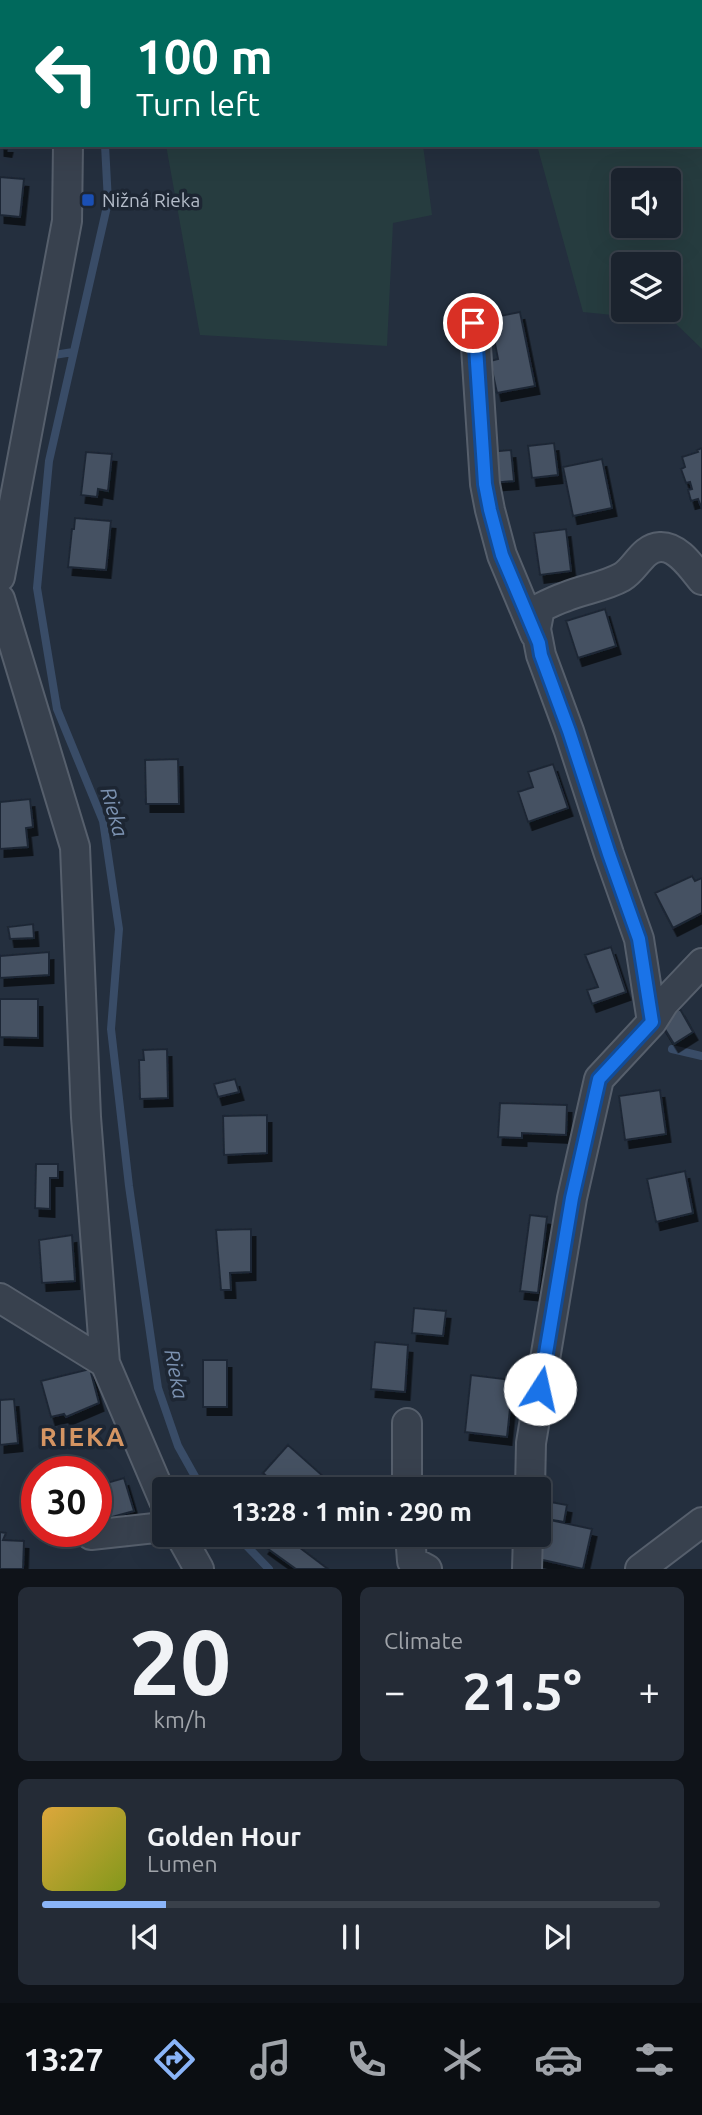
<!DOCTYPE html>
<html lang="en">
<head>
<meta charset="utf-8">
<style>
	body { margin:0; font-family:Ubuntu,sans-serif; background:#242b36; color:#f1f3f6; height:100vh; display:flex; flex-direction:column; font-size:26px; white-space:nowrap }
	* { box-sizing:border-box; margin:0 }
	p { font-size:23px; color:#a0a4aa }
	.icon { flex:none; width:38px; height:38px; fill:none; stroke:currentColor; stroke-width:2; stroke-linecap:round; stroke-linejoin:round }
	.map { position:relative; height:1569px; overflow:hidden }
	.panel { display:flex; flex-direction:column; gap:18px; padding:18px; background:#0f1319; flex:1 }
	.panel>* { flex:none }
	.banner { position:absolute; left:0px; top:0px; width:704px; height:147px; box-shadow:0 7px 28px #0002,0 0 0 2px #39404a; background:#00695c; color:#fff; overflow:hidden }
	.controls { position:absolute; left:611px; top:168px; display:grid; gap:14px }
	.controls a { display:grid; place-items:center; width:70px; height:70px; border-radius:7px; background:#1b232e; box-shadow:0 7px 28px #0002,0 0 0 2px #39404a; font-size:35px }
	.speed { position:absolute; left:21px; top:1456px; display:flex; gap:14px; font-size:35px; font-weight:700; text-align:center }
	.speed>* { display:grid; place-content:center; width:91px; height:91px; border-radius:50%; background:#1b232e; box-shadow:0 7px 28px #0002,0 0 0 2px #39404a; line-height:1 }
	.speed .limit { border:10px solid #d22; background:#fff; color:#111 }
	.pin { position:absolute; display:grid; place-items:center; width:60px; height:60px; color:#fff; margin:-30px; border:4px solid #fff; border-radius:50%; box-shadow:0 2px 7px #0007 }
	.me { position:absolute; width:77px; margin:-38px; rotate:10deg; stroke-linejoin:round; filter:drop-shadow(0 0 5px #0008) }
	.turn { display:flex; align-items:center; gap:24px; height:147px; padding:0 21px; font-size:32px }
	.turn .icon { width:91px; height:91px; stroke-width:2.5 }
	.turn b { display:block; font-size:49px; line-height:60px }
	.big { font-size:52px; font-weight:700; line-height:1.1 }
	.panel .card { flex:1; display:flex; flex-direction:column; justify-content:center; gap:10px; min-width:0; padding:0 24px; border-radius:10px; background:#242b36 }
	.panel .dial { align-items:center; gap:0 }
	.dial b { font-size:91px; line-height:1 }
	.song { display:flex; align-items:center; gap:21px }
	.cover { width:84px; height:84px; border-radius:10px; background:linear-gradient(135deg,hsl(40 70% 55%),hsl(70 70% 35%)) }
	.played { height:7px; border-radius:4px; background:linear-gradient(90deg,#8ab4f8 20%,#39404a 20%) }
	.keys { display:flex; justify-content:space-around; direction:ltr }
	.heat { display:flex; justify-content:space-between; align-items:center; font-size:38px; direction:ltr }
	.panel .tiles { flex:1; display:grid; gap:18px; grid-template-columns:1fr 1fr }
	.card:last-child { grid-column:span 2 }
	.trip { position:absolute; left:152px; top:1477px; width:399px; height:70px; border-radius:7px; background:#1b232e; box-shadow:0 7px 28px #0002,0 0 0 2px #39404a; font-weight:700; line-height:70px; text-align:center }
	.menu { display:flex; height:112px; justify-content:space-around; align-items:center; background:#0b0e12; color:#a0a4aa }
	.menu .icon { width:49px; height:49px }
	.menu .active { color:#8ab4f8 }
	.menu b { font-size:32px; color:#f1f3f6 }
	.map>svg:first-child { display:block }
	.green { fill:#263c3f; fill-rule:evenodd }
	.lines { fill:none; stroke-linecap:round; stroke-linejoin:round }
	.stream { stroke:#394c67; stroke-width:8 }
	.building { fill:#455162; stroke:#1f2835; stroke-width:2; filter:url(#shadow) }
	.minor-casing { stroke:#565f6c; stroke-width:32 }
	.minor { stroke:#38414e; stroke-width:28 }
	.route-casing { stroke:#114b97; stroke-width:18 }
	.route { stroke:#1a73e8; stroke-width:12 }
	.transit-dot { fill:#1a4fb4; stroke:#1d2633; stroke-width:2.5 }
	.labels { text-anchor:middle; stroke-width:7; stroke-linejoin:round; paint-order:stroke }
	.poi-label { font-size:19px; fill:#b4bcc9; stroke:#1d2633; text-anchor:start }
	.water-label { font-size:21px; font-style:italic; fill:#7c92b1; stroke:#1d2633 }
	.district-label { font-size:26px; font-weight:bold; letter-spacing:2px; fill:#d59563; stroke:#1d2633 }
</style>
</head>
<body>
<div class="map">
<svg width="702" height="1569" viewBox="0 0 702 1569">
	<defs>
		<filter id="shadow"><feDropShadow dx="4.5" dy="8" stdDeviation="0" flood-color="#0009"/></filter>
	</defs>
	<rect width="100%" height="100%" fill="#242f3e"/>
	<path class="green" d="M140,0H702V349L673,321L583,312L538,149L535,145H702V2H140ZM623,180H668V226H623ZM623,264H668V310H623Z
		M166,145H423L432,215L393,223L387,346L200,335Z"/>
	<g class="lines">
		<path class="stream" d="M98,0V2
			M105,145L108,202L49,461L37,588L57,709L103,821L119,929L111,1029L129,1186L158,1388L178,1446L202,1489
			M54,355L73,352
			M672,1049L702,1056
			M236,1535L269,1569"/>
	</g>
	<path class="building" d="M0,30H2V67H0Z
		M0,110H2V145H8L7,149L0,148Z
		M0,177L24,179L20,217L0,215Z
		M520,312L535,386L497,393L490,361L498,359L490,318Z
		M554,443L558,475L532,478L528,446Z
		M702,448V509L698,499L691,501L688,490L692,489L690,482L686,483L681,469L685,467L682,457L698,452L697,450Z
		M511,450L514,481L492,483L489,452Z
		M86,452L112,454L108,491L98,489L97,497L81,495Z
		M602,459L612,508L573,516L563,467Z
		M75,518L111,521L106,570L68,567L72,529H74Z
		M566,529L571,571L540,575L534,533Z
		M605,609L616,646L578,658L566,621Z
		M178,759L179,804H146L145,760Z
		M553,764L568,808L528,822L518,792L533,787L528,772Z
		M30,799L33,827L26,828L28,847L0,849V802Z
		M692,876L695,881L702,878V913L673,928L655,893Z
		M33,924L34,938L10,939L8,927Z
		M611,947L626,992L592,1004L587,990L598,987L585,955Z
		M49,952V975L0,978V956Z
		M0,999H38V1038L0,1037Z
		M680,1009L693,1032L674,1044L660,1021Z
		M167,1049L168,1098L140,1099L139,1060H144L143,1050Z
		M235,1079L239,1092L218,1097L214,1084Z
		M660,1090L666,1134L625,1140L619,1096Z
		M500,1103L567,1105L566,1135L522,1133V1138L498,1137Z
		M267,1115V1153L224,1155L223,1116Z
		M36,1164H58V1178H50V1209L35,1208Z
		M685,1171L693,1213L656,1222L647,1179Z
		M530,1215L547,1217L538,1293L520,1291Z
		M251,1229V1272L230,1273L231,1290H221L216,1230Z
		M72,1235L75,1281L42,1283L39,1240Z
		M414,1308L446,1311L443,1336L412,1333Z
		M375,1342L408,1345L405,1392L371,1389Z
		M203,1360H227V1407H203Z
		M90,1369L99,1403L66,1417L64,1414L51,1417L41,1381Z
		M471,1375L513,1380L507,1437L465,1432Z
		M14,1399L18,1443L0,1445V1400Z
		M288,1445L324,1477L314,1489H281L263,1473Z
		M439,1476L442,1489H414L420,1480Z
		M124,1478L134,1511L101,1520L96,1504V1486Z
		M545,1501L567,1505L564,1522L541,1518Z
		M541,1518L592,1529L583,1569L534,1558Z
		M0,1532L6,1533L3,1540L24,1541L23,1569H0Z
		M272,1535H283L328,1569H296L264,1546Z"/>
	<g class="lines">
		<defs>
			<path id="minor" d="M69,2V0
				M473,323L476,347L485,484L490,510L502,555L535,634
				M0,577L67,221L68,145
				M0,599L75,847L86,1117L105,1363L164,1501
				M652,1022L664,1003L702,963
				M0,1298L105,1363
				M407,1423V1489
				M530,1489L531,1443L572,1198L599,1079L652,1022L639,939L609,854L569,731L541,655L536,629L540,608C548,604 556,600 565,597C584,589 604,587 622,577C636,569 642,548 660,547C678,546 692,568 702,580
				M91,1535L164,1527
				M180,1535L199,1569
				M410,1535L412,1561L427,1569
				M527,1569L528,1535
				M640,1569L702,1522"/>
		</defs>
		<use href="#minor" class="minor-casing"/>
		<use href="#minor" class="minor"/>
	</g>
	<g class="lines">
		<defs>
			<path id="route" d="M473,323L476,347L485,484L490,510L502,555L539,643L541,655L569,731L609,854L639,939L652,1022L599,1079L572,1198L540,1389"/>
		</defs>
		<use href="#route" class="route-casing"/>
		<use href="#route" class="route"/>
	</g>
	<rect class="transit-dot" x="81" y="193" width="14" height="14" rx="3.5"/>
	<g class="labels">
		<g class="poi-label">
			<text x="102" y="207">Nižná Rieka</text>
		</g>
		<g class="water-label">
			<text transform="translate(114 812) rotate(74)" y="7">Rieka</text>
			<text transform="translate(176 1374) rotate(79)" y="7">Rieka</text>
		</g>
		<g class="district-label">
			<text x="83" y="1446">RIEKA</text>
		</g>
	</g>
</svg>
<div class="controls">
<a><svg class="icon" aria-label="sound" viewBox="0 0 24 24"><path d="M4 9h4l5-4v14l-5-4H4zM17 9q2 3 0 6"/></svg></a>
<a><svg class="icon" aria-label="layers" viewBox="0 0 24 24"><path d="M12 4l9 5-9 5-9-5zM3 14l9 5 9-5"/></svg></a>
</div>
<div class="speed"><div class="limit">30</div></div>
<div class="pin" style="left:473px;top:323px;background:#d93025"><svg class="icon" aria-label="arrive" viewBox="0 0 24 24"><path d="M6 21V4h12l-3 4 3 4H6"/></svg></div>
<svg class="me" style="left:540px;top:1389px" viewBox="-20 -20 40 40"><circle r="19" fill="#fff"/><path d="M0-13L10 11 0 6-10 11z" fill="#1a73e8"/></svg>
<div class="trip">13:28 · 1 min · 290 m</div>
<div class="banner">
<div class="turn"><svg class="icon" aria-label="left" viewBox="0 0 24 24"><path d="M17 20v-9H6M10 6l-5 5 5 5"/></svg><div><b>100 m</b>Turn left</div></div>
</div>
</div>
<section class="panel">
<div class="tiles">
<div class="card dial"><b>20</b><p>km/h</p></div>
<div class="card"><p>Climate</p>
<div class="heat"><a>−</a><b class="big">21.5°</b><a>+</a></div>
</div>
<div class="card">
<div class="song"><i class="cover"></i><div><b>Golden Hour</b><p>Lumen</p></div></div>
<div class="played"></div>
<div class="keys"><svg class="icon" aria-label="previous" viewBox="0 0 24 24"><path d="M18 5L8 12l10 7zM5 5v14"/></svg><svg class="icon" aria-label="pause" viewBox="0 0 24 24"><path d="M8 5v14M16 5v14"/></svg><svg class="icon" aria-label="next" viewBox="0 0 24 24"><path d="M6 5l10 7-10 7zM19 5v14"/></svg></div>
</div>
</div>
</section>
<nav class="menu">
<b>13:27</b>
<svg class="icon active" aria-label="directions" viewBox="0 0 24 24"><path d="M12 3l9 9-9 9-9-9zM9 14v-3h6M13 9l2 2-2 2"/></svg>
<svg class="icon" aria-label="music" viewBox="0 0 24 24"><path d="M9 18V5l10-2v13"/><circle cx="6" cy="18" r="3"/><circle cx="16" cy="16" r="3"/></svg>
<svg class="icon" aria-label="phone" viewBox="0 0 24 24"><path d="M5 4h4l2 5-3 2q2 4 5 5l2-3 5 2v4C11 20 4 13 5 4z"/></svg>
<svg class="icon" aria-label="climate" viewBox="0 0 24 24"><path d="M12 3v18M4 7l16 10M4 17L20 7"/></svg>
<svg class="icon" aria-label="car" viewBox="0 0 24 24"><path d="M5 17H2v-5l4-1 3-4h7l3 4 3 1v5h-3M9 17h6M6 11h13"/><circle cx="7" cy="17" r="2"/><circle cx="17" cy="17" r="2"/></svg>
<svg class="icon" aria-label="filters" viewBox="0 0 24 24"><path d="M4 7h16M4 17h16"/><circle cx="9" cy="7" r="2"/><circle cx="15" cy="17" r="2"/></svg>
</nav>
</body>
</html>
